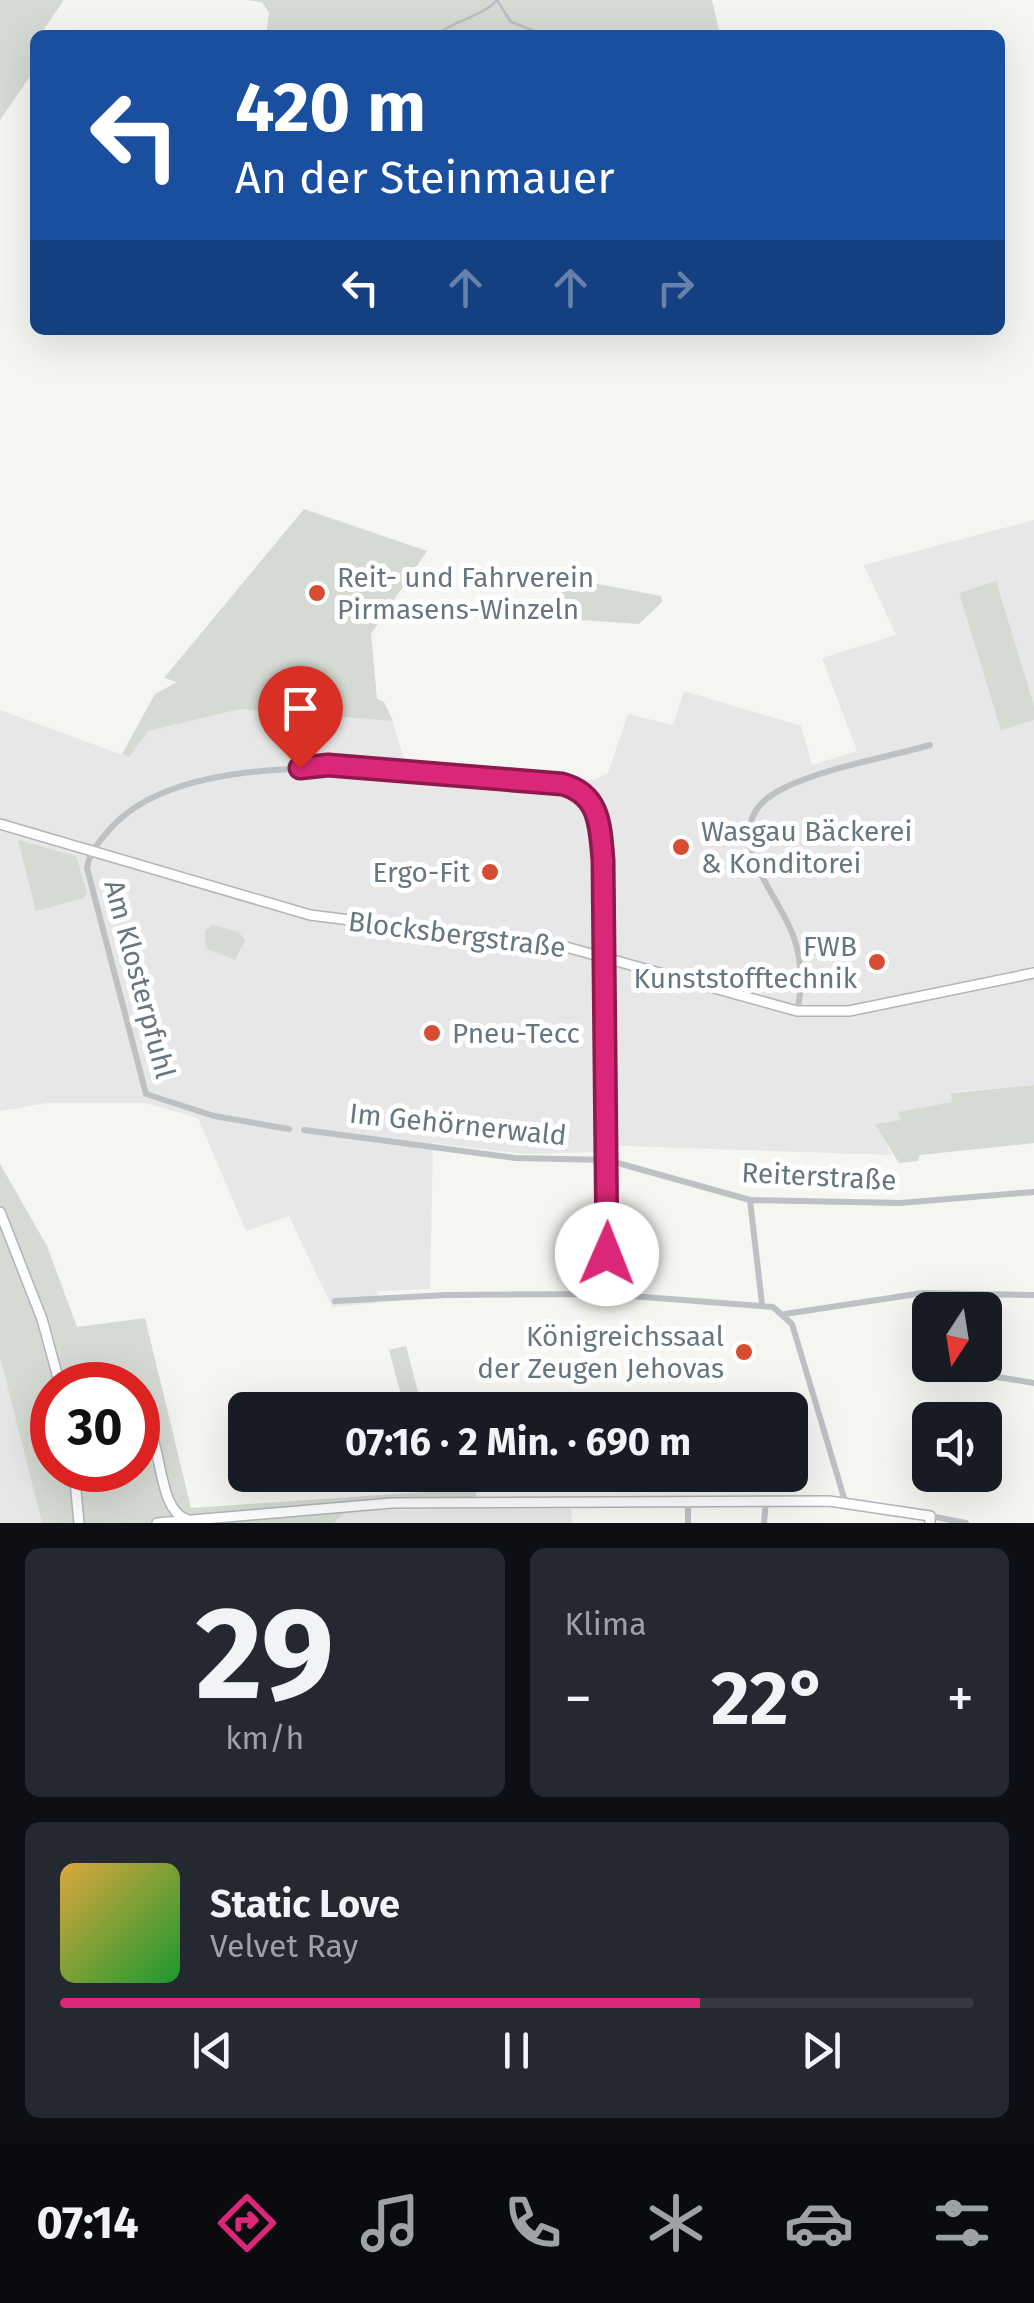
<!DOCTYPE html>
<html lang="de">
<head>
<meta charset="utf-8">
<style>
	body { margin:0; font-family:"Fira Sans",sans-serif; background:#242831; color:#f1f3f6; height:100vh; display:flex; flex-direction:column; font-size:38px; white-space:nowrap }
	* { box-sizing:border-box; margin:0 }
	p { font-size:32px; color:#9ea1a6 }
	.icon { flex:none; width:55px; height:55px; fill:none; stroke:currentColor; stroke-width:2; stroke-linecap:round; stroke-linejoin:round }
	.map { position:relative; height:1523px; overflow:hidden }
	.drawer { display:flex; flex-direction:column; gap:25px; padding:25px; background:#0d0f14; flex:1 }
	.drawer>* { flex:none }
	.guide { position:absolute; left:30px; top:30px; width:975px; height:305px; border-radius:15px; box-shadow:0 10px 40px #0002; background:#1a4fa0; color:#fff; overflow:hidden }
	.needle { width:65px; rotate:192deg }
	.buttons { position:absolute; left:912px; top:1292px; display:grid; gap:20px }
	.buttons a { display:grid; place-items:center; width:90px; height:90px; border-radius:15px; background:#171b24; box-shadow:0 10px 40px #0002; font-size:50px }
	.speed { position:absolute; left:30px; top:1362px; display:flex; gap:20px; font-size:50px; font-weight:700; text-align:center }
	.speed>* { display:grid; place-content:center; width:130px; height:130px; border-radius:50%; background:#171b24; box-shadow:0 10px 40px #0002; line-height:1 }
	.speed .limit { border:15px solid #d22; background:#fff; color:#111 }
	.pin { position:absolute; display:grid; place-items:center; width:85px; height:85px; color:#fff; margin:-102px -42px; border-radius:50% 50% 50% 0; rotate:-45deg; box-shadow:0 0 10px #0007 }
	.pin .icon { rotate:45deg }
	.me { position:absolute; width:110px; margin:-55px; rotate:1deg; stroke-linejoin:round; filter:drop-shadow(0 0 8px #0008) }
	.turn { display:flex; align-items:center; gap:35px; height:210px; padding:0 40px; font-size:45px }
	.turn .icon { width:130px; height:130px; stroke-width:2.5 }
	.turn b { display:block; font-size:70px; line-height:85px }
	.lanes { display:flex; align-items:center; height:95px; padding:0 40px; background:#0003; justify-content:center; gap:50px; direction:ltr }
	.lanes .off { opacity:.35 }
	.big { font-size:75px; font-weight:700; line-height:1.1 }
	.drawer .card { flex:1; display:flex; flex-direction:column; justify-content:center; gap:15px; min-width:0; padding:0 35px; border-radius:15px; background:#242831 }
	.drawer .dial { align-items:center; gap:0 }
	.dial b { font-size:130px; line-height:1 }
	.song { display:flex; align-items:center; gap:30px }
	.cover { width:120px; height:120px; border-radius:15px; background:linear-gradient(135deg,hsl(40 70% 55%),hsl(130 70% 35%)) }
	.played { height:10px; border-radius:5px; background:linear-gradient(90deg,#db2777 70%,#363941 70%) }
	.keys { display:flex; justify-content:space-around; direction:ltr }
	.heat { display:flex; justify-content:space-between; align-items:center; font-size:55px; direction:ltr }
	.drawer .tiles { flex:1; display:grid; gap:25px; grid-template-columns:1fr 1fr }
	.card:last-child { grid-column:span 2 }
	.trip { position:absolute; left:228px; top:1392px; width:580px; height:100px; border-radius:15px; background:#171b24; box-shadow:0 10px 40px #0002; font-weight:700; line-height:100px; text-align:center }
	.menu { display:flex; height:160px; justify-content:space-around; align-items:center; background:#090b0e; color:#9ea1a6 }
	.menu .icon { width:70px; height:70px }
	.menu .active { color:#db2777 }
	.menu b { font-size:45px; color:#f1f3f6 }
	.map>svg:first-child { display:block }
	.built { fill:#e6e7e6 }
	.green { fill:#d5dad2; fill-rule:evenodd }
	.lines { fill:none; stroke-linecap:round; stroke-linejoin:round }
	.stream { stroke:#b5c1c4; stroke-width:2.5 }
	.secondary-casing { stroke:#afb5b9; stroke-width:12 }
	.street { stroke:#bdc1c4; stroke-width:6 }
	.secondary { stroke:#fff; stroke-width:9 }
	.route-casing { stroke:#8e194d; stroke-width:25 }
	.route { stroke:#db2777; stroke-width:18 }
	.poi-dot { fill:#d64d32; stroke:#fff; stroke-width:4 }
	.labels { text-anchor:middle; stroke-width:10; stroke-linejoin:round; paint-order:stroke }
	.poi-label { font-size:28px; fill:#677781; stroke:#fff; text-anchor:start }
	.street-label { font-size:28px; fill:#677781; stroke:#fff }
</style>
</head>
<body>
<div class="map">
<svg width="1034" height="1523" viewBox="0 0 1034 1523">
	<rect width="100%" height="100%" fill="#f5f5f2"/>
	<path class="built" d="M1034,520V1085L952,1092V1102L899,1112L901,1120L876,1124L892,1155L598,1145L597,1152L525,1154L433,1143L430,1289L378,1291L376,1303L332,1307L289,1216L246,1231L198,1118L145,1103H47L0,1111V710L128,757L148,731L240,709L392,721L406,764L595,780L608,773L628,714L673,725L684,691L801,726L812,765L857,751L822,658L896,635L864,565Z
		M0,1357L42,1523H0Z
		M571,1509L572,1523H334L345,1512L381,1510Z"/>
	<path class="green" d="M0,0H64L40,35H35L30,51L35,69L0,120Z
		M247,0H712L720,35H266L269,13L262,2Z
		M304,509L427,551L371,634L377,699L384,702L393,721L240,709L148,731L129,757L122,754L155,694L177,682L164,678Z
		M566,578L661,596L662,602L639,624L567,619L560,581Z
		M996,581L1034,706V720L1001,730L959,593Z
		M18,840L76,856L87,893L84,898L36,911Z
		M213,925L239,932L245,941L235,960L206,948L205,930Z
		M1034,1085V1143L920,1155L918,1161L899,1163L875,1124L901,1120L898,1112L952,1102L951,1093Z
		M0,1164L47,1246L77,1327L145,1318L191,1508L425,1492L422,1475H470L477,1497L345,1501V1512L334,1523H42L0,1357ZM52,1385H138V1470H52Z
		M406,1346L420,1399L443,1393L449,1410H405L389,1350Z"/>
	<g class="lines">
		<path class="stream" d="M497,0L511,22L545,35
			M437,35C455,19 483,17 497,0"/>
		<defs>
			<path id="secondary" d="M0,824L310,915L566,947L797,1011H849L1034,973
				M0,1212L42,1319L60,1385
				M138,1411C166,1439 154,1509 188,1520
				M74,1470L79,1523
				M157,1523L392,1503L829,1501L930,1516V1523"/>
		</defs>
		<use href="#secondary" class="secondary-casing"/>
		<path class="street" d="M797,1011C803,985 802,960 793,935C777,891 710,825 782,789C826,767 882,759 930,745
			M289,1129L214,1116L146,1094L87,868C89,852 100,841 110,829C193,734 448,777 562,784C600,794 600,826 603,859L605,1294
			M304,1130L515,1158L607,1160L750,1200L900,1203L1034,1192
			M750,1200L762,1304
			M335,1301L446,1295L605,1294L773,1307L792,1324L845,1501
			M785,1314L923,1293L1034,1295
			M942,1368L1034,1383
			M688,1501V1523
			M930,1516L966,1523
			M764,1523L766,1501"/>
		<use href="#secondary" class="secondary"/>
	</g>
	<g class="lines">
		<defs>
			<path id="route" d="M300,768L328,765L562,784C600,794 600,826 603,860L607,1254"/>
		</defs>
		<use href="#route" class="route-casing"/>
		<use href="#route" class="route"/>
	</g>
	<g class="poi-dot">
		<circle cx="317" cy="593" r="10"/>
		<circle cx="681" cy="847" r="10"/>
		<circle cx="490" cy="872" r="10"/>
		<circle cx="877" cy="962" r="10"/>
		<circle cx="432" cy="1033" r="10"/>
		<circle cx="744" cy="1352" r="10"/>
	</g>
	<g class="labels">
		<g class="poi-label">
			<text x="337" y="587">Reit- und Fahrverein<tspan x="337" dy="32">Pirmasens-Winzeln</tspan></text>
			<text x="701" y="841">Wasgau Bäckerei<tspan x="701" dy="32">&amp; Konditorei</tspan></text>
			<text x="470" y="882" text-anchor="end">Ergo-Fit</text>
			<text x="857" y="956" text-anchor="end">FWB<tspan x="857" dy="32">Kunststofftechnik</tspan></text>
			<text x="452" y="1043">Pneu-Tecc</text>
			<text x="724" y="1346" text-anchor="end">Königreichssaal<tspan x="724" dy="32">der Zeugen Jehovas</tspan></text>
		</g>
		<g class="street-label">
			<text transform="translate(457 934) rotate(7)" y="10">Blocksbergstraße</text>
			<text transform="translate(140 979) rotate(75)" y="10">Am Klosterpfuhl</text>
			<text transform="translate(458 1124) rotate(6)" y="10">Im Gehörnerwald</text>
			<text transform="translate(819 1176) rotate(3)" y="10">Reiterstraße</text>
		</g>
	</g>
</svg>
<div class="buttons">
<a><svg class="needle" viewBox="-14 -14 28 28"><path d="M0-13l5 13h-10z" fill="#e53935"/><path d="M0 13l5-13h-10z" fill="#9ea1a6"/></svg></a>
<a><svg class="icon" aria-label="sound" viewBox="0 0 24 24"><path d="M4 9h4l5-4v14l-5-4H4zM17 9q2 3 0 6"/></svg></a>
</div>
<div class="speed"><div class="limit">30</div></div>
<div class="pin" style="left:300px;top:768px;background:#d93025"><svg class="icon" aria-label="arrive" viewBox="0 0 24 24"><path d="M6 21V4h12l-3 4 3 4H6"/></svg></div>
<svg class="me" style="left:607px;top:1254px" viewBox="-20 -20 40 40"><circle r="19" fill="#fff"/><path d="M0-13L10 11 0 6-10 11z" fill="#db2777"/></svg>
<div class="trip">07:16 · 2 Min. · 690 m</div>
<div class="guide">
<div class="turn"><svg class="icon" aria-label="left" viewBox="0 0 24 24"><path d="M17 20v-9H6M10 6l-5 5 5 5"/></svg><div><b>420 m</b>An der Steinmauer</div></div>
<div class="lanes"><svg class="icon" aria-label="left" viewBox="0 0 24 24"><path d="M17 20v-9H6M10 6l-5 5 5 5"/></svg><svg class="icon off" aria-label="ahead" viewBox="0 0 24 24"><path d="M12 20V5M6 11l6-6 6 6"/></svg><svg class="icon off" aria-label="ahead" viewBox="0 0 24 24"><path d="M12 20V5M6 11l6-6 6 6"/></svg><svg class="icon off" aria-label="right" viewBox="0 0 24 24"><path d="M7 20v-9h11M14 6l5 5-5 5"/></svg></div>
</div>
</div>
<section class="drawer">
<div class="tiles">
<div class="card dial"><b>29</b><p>km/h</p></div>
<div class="card"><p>Klima</p>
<div class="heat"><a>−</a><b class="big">22°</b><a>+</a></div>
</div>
<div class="card">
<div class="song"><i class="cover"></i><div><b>Static Love</b><p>Velvet Ray</p></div></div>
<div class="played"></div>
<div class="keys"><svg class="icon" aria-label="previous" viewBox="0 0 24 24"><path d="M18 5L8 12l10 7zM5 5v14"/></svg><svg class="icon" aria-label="pause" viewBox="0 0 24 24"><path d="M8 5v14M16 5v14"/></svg><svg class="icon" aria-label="next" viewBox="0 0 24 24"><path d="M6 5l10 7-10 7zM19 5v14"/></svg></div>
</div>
</div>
</section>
<nav class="menu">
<b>07:14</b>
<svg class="icon active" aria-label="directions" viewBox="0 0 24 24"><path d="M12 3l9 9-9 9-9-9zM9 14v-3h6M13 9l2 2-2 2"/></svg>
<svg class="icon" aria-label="music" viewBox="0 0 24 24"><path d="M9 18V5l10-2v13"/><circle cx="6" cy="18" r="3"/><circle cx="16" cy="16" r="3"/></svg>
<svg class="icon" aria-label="phone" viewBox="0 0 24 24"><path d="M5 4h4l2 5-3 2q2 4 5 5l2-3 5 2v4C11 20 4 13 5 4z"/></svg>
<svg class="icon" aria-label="climate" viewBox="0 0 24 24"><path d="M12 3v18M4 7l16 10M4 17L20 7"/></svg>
<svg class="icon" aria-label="car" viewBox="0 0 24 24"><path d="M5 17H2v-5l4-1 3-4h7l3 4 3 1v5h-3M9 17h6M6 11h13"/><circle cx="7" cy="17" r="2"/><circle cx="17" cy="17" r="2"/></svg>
<svg class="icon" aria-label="filters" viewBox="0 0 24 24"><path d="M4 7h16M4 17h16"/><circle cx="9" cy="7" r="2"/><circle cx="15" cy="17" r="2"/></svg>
</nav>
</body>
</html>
